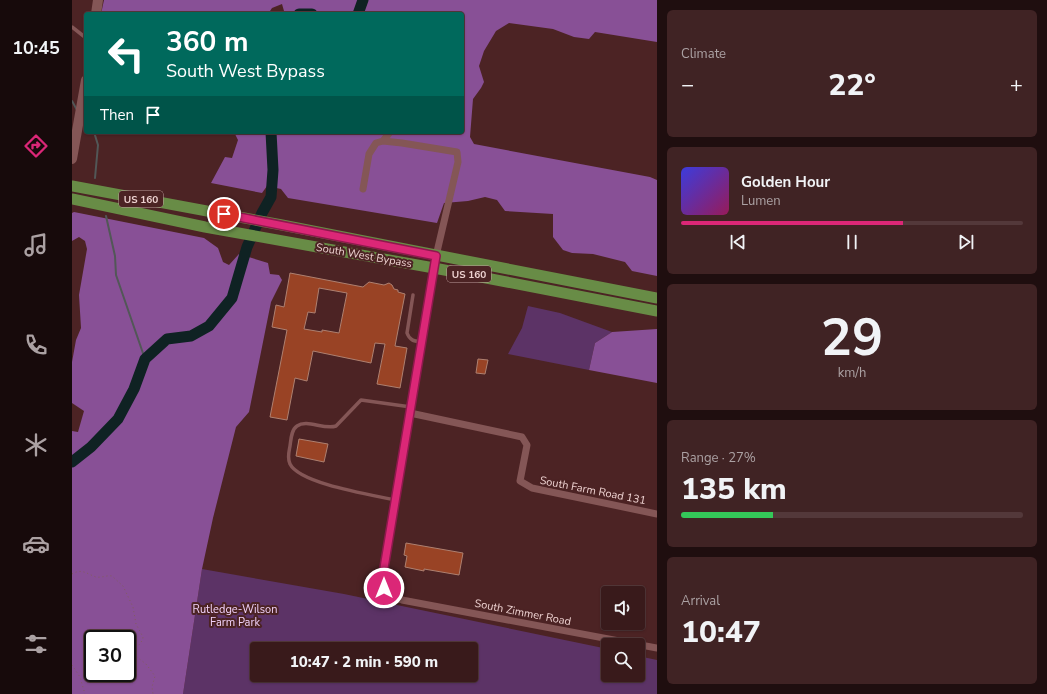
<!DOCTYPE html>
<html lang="en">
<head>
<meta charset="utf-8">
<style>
	body { margin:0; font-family:"Nunito Sans",sans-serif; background:#402324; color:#f1f3f6; height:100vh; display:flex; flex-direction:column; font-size:15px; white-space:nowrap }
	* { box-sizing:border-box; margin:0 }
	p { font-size:13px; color:#aba1a3 }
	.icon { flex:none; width:22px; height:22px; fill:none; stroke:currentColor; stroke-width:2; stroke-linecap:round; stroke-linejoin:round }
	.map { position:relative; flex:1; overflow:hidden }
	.details { display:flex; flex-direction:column; gap:10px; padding:10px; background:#1f0e0f; width:390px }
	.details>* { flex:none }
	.top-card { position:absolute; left:12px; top:12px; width:380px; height:122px; border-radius:4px; box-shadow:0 1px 3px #0004,0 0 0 1px #53383a; background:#00695c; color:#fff; overflow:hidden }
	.fabs { position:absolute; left:529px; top:586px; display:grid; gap:8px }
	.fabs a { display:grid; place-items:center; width:44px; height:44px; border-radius:4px; background:#391a1b; box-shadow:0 1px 3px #0004,0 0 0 1px #53383a; font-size:20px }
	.speed { position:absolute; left:12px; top:630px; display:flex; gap:8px; font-size:20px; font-weight:700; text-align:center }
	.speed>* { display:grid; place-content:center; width:52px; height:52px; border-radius:50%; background:#391a1b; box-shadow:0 1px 3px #0004,0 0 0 1px #53383a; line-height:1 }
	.speed .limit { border:2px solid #111; border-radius:6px; background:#fff; color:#111 }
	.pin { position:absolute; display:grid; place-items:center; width:34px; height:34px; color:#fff; margin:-17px; border:2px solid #fff; border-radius:50%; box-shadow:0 1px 4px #0007 }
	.me { position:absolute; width:44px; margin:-22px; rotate:0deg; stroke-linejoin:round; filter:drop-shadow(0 0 3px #0008) }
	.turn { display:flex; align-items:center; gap:14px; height:84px; padding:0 16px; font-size:18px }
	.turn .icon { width:52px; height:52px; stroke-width:2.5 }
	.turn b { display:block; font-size:28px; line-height:34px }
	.then { display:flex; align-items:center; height:38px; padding:0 16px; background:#0003; gap:8px; font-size:15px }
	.big { font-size:30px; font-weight:800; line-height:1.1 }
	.details .card { flex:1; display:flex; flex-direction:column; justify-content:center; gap:6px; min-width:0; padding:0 14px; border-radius:6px; background:#402324 }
	.details .dial { align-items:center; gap:0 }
	.dial b { font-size:52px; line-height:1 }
	.song { display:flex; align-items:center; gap:12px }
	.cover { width:48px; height:48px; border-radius:6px; background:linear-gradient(135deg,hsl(240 70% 55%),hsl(330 70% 35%)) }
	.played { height:4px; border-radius:2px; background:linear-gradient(90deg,#db2777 65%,#53383a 65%) }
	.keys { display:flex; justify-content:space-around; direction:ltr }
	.heat { display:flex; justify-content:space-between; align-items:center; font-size:22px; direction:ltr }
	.charge { height:6px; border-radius:3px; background:linear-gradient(90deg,#34c759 27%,#53383a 0) }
	.trip { position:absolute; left:178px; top:642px; width:228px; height:40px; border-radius:4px; background:#391a1b; box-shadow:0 1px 3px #0004,0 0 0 1px #53383a; font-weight:800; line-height:40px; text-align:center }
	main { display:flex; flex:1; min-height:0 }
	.tab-bar { display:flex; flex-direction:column; width:72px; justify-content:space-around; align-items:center; background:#170a0b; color:#aba1a3 }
	.tab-bar .icon { width:28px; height:28px }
	.tab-bar .on { color:#db2777 }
	.tab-bar b { font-size:18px; color:#f1f3f6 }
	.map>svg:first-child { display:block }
	.green { fill:#5c3366; fill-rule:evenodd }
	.forest { fill:#885096; fill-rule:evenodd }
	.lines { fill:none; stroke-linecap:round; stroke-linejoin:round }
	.stream { stroke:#525757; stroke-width:2 }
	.river { stroke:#0f2223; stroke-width:11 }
	.building { fill:#994325; stroke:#ae8070; fill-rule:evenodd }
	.path { stroke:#825d5d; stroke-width:1; stroke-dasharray:1 3; stroke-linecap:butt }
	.lane { stroke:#845656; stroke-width:3.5 }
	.street { stroke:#845656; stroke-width:7 }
	.secondary { stroke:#845656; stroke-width:10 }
	.primary { stroke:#688c46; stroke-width:11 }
	.route-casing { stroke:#8e194d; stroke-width:10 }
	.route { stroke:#db2777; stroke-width:7 }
	.labels { text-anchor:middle; stroke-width:4; stroke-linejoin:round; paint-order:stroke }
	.shield { fill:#4c2324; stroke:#bd9e9d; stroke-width:1 }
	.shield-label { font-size:10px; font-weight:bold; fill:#eed2d1 }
	.street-label { font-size:11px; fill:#eed2d1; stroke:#4c2324 }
	.park-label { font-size:11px; fill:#f1d2f9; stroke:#4c2324 }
</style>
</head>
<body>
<main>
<nav class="tab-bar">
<b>10:45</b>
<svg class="icon on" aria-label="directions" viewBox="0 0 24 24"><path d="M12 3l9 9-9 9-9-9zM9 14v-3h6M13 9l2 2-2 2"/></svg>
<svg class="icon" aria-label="music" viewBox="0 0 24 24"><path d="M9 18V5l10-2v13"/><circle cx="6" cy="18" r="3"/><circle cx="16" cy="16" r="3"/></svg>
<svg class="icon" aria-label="phone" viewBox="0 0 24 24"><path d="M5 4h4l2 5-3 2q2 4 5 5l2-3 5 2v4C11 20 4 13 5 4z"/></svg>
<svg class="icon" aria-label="climate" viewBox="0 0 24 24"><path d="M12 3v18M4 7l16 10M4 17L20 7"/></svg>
<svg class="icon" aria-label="car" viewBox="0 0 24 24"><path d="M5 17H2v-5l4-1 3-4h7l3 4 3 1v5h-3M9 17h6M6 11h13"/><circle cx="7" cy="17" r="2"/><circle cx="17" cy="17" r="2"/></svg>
<svg class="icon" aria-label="filters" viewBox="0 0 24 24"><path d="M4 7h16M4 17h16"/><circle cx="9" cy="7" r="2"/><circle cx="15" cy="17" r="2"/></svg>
</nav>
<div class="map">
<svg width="585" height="694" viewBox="0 0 585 694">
	<rect width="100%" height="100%" fill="#4c2324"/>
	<path class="green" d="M456,306L488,313L540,332L523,343L517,370L436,354L450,328Z
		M130,569L272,594L536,649V675H566V656L585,660V694H111ZM185,649H399V675H185Z"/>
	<path class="forest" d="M32,0H585V42L523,32L517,39L502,37L481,29L437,23L424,31L412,51L407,66L412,82L409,88L401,99L398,137L402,144L578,177L585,180V276L560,271L553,262L521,254L500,253L491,250L481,237V214L433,211L425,200L413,197L396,201L372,203L365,223L216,198L209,189L195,186L190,193L139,183L153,157L160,158L166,140L163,134L164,132H390V14H209L212,11L210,4L200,8L196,14H29Z
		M2,212L132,238L146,248L151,262L157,265L167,254L196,263L198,274L207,275L210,280L199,302L177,412L164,427L141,518L130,569L111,694H0V431L6,432L12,411L0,403V362L4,340L9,328L7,295L15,249L13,241L7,237L0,241V213ZM21,639H55V673H21Z
		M585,329V383L517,370L523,343L540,332Z"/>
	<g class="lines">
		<path class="stream" d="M0,101L5,110
			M22,132L26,145L23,178
			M34,216L43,256L44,275L73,359"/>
		<path class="river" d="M227,14H240
			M286,14L291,0
			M0,462L19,447L46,419L62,389L73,359L95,339L119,336L137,326L160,298L175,247L190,213L199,197L201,170L199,132"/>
	</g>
	<path class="building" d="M218,273L291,287L297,282L312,285L317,283L320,285L322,289L326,290V292L333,294L323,346L335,348L328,388L305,384L313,344L303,343L299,363L241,351L235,381L223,378L215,420L198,417L215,330L200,327L204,305L212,307ZM247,288L275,293L267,333L250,330V332L232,329L236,312L243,313Z
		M406,359L416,360L413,374L404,373Z
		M227,439L256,444L252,462L224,456Z
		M334,543L391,553L387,575L352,569V571L333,567L335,556L332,555Z"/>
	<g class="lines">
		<path class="path" d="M0,574C10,568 15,574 24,577C29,578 35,575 40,576L51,586L61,607L64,624L71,637C70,645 62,647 61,654L74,664L83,676L80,687L81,694
			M0,665L8,677L13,694"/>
		<path class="lane" d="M0,27L14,38
			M341,295L335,333C338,341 342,341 350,342
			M323,500C301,495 228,484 218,464C215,458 217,452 218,446C219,440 219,430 225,426C235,419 252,430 264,426L289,400L339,407"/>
		<path class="street" d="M311,141L318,132
			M291,189L297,154L304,143L311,141L330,143L385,152L386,162L364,256L311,574C310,591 314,595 330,600L585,648
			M338,413L450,437L455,445L448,481L460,488L585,514"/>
		<path class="secondary" d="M24,14L26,0
			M0,159L14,80"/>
		<path class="primary" d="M0,186L210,225L585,298
			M0,199L133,227L362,268L585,311"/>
	</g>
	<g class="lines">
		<defs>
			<path id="route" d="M152,214L364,256L311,574L312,588"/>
		</defs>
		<use href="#route" class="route-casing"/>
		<use href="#route" class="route"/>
	</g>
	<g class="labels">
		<g class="shield">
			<rect x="47" y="191" width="44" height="16" rx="3"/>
			<rect x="375" y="266" width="44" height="16" rx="3"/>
		</g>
		<g class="shield-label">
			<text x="69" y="203">US 160</text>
			<text x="397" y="278">US 160</text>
		</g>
		<g class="street-label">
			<text transform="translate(292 255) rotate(10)" y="4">South West Bypass</text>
			<text transform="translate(521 490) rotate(11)" y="4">South Farm Road 131</text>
			<text transform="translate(451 612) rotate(11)" y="4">South Zimmer Road</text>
		</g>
		<g class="park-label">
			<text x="163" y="613">Rutledge-Wilson<tspan x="163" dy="13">Farm Park</tspan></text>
		</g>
	</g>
</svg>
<div class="fabs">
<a><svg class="icon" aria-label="sound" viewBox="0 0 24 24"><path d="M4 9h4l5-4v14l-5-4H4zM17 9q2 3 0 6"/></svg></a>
<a><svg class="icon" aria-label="search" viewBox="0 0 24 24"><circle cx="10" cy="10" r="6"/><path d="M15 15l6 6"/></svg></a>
</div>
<div class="speed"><div class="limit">30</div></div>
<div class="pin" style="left:152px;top:214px;background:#d93025"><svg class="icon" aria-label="arrive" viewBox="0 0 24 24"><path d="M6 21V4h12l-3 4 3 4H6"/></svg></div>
<svg class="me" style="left:312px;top:588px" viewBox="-20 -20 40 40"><circle r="17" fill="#db2777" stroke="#fff" stroke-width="3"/><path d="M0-11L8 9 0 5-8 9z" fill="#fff"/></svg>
<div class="trip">10:47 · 2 min · 590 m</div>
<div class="top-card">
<div class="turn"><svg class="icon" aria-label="left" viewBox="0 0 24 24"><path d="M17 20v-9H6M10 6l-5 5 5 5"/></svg><div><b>360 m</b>South West Bypass</div></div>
<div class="then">Then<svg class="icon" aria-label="arrive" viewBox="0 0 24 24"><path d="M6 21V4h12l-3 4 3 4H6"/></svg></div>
</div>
</div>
<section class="details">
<div class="card"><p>Climate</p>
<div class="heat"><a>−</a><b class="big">22°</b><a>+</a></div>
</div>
<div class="card">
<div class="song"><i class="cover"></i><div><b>Golden Hour</b><p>Lumen</p></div></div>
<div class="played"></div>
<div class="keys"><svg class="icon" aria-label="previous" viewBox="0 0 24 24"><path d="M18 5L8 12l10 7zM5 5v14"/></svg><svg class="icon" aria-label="pause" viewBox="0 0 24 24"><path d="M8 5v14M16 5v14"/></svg><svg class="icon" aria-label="next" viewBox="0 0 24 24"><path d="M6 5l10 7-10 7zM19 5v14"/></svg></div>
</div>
<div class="card dial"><b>29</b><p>km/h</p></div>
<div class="card"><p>Range · 27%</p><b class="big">135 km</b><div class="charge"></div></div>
<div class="card"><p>Arrival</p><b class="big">10:47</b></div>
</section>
</main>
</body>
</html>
